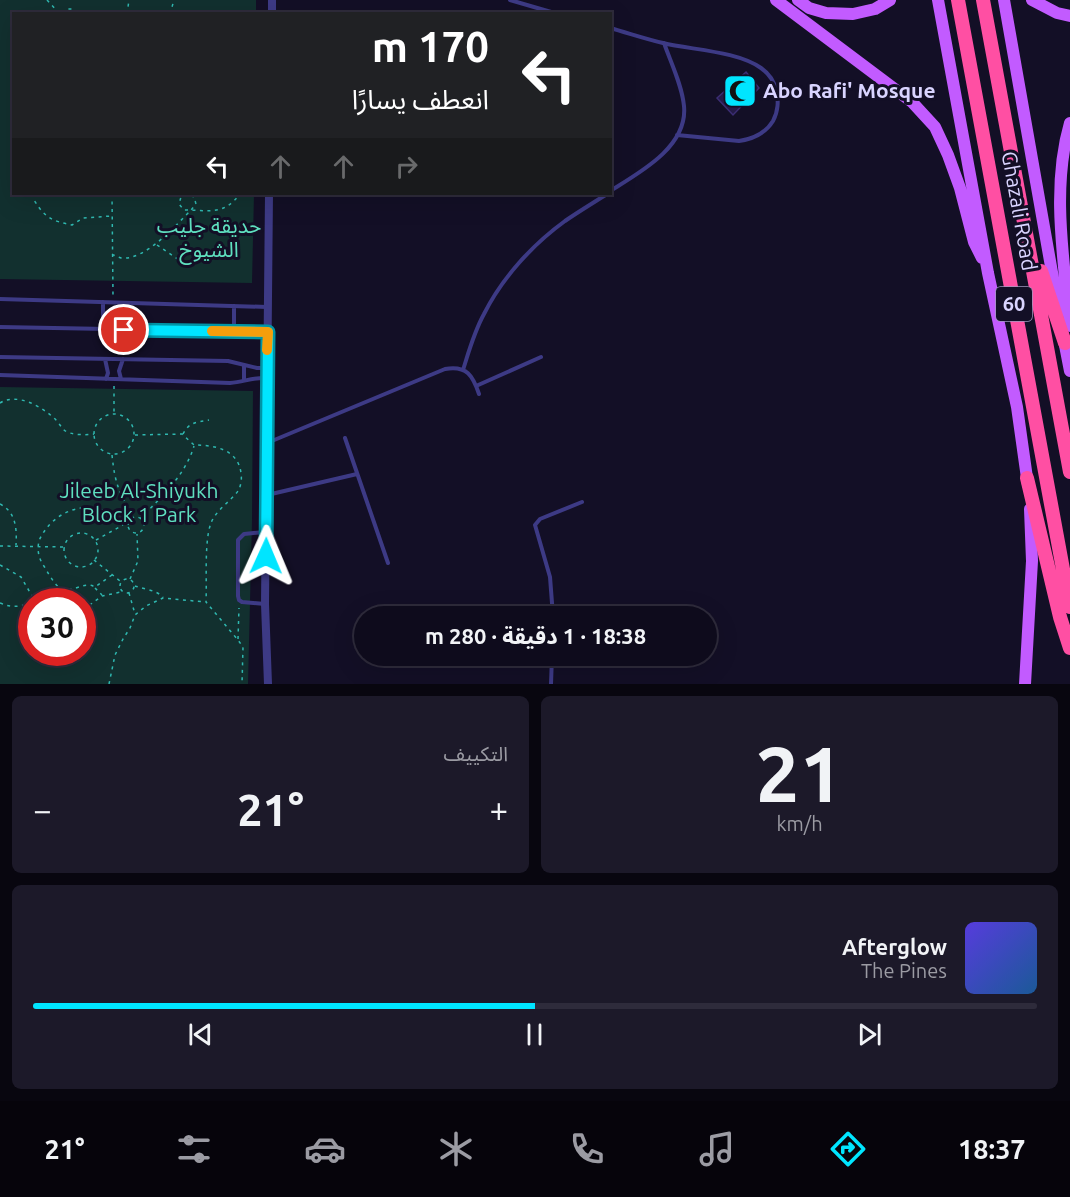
<!DOCTYPE html>
<html lang="ar">
<head>
<meta charset="utf-8">
<style>
	body { margin:0; font-family:Ubuntu,"Noto Sans Arabic",sans-serif; background:#1c1929; color:#f1f3f6; direction:rtl; height:100vh; display:flex; flex-direction:column; font-size:22px; white-space:nowrap }
	* { box-sizing:border-box; margin:0 }
	p { font-size:20px; color:#9b9ba3 }
	.icon { flex:none; width:33px; height:33px; fill:none; stroke:currentColor; stroke-width:2; stroke-linecap:round; stroke-linejoin:round }
	.map { position:relative; height:684px; overflow:hidden; direction:ltr }
	.sheet { display:flex; flex-direction:column; gap:12px; padding:12px; background:#08060f; flex:1 }
	.sheet>* { flex:none }
	.hud { position:absolute; left:12px; top:12px; width:600px; height:183px; border-radius:0px; box-shadow:0 6px 24px #0002,0 0 0 2px #2e2b3b; direction:rtl; background:#202124; color:#fff; overflow:hidden }
	.speed { position:absolute; left:18px; top:588px; display:flex; gap:12px; font-size:30px; font-weight:700; text-align:center }
	.speed>* { display:grid; place-content:center; width:78px; height:78px; border-radius:50%; background:#0e0b1c; box-shadow:0 6px 24px #0002,0 0 0 2px #2e2b3b; line-height:1 }
	.speed .limit { border:9px solid #d22; background:#fff; color:#111 }
	.pin { position:absolute; display:grid; place-items:center; width:51px; height:51px; color:#fff; margin:-26px; border:3px solid #fff; border-radius:50%; box-shadow:0 2px 6px #0007 }
	.me { position:absolute; width:66px; margin:-33px; rotate:1deg; stroke-linejoin:round; filter:drop-shadow(0 0 4px #0008) }
	.turn { display:flex; align-items:center; gap:21px; height:126px; padding:0 24px; font-size:27px }
	.turn .icon { width:78px; height:78px; stroke-width:2.5 }
	.turn b { display:block; font-size:42px; line-height:51px }
	.lanes { display:flex; align-items:center; height:57px; padding:0 24px; background:#0003; justify-content:center; gap:30px; direction:ltr }
	.lanes .off { opacity:.35 }
	.big { font-size:45px; font-weight:700; line-height:1.1 }
	.sheet .card { flex:1; display:flex; flex-direction:column; justify-content:center; gap:9px; min-width:0; padding:0 21px; border-radius:9px; background:#1c1929 }
	.sheet .dial { align-items:center; gap:0 }
	.dial b { font-size:78px; line-height:1 }
	.song { display:flex; align-items:center; gap:18px }
	.cover { width:72px; height:72px; border-radius:9px; background:linear-gradient(135deg,hsl(250 70% 55%),hsl(210 70% 35%)) }
	.played { height:6px; border-radius:3px; background:linear-gradient(90deg,#00e5ff 50%,#2e2b3b 50%) }
	.keys { display:flex; justify-content:space-around; direction:ltr }
	.heat { display:flex; justify-content:space-between; align-items:center; font-size:33px; direction:ltr }
	.sheet .tiles { flex:1; display:grid; gap:12px; grid-template-columns:1fr 1fr }
	.card:last-child { grid-column:span 2 }
	.trip { position:absolute; left:354px; top:606px; width:363px; height:60px; border-radius:30px; background:#0e0b1c; box-shadow:0 6px 24px #0002,0 0 0 2px #2e2b3b; font-weight:700; line-height:60px; text-align:center; direction:rtl }
	.menu { display:flex; height:96px; justify-content:space-around; align-items:center; background:#06040b; color:#9b9ba3 }
	.menu .icon { width:42px; height:42px }
	.menu .on { color:#00e5ff }
	.menu b { font-size:27px; color:#f1f3f6 }
	.map>svg:first-child { display:block }
	.green { fill:#12302f; fill-rule:evenodd }
	.building { fill:#241b47; stroke:#3b2d73; stroke-width:1.5 }
	.lines { fill:none; stroke-linecap:round; stroke-linejoin:round }
	.path { stroke:#2fb8b0; stroke-width:1.5; stroke-dasharray:3 4.5; stroke-linecap:butt }
	.lane { stroke:#3d3a85; stroke-width:4 }
	.street { stroke:#3d3a85; stroke-width:8 }
	.primary { stroke:#c25bff; stroke-width:12 }
	.highway { stroke:#ff4fa3; stroke-width:14 }
	.route-casing { stroke:#0095a6; stroke-width:15 }
	.route { stroke:#00e5ff; stroke-width:10 }
	.slow { stroke:#f59e0b; stroke-width:10 }
	.labels { text-anchor:middle; stroke-width:6; stroke-linejoin:round; paint-order:stroke }
	.shield { fill:#130f26; stroke:#9e99be; stroke-width:1.5 }
	.shield-label { font-size:20px; font-weight:bold; fill:#d9d4ff }
	.poi-label { font-size:21px; font-weight:bold; fill:#d9d4ff; stroke:#130f26; text-anchor:start }
	.street-label { font-size:21px; fill:#d9d4ff; stroke:#130f26 }
	.park-label { font-size:21px; fill:#5fe0c0; stroke:#130f26 }
</style>
</head>
<body>
<div class="map">
<svg width="1070" height="684" viewBox="0 0 1070 684">
	<rect width="100%" height="100%" fill="#130f26"/>
	<path class="green" d="M0,0H256V13L14,14V194H254L252,283L0,279Z
		M0,387L253,391L252,520L248,684H0ZM32,602H82V652H32Z"/>
	<path class="building" d="M746,72L759,88L733,115L717,98Z"/>
	<g class="lines">
		<path class="path" d="M47,0L60,14
			M63,14L68,9H74L78,14
			M127,14L129,0
			M170,14L174,0
			M36,194L34,200C45,218 52,221 72,225L83,218L111,216
			M112,194L113,295
			M157,245L185,264
			M112,254C115,256 118,257 121,258C145,261 176,225 191,210L196,204L194,197L187,194L181,197L179,204L184,210C209,210 223,216 240,194
			M114,386V414
			M0,403C17,392 43,407 56,420C61,425 62,431 70,433C77,435 86,435 94,434
			M94 434a20 20 0 1 1 40 0a20 20 0 1 1-40 0Z
			M183,434C189,422 197,422 209,420
			M135,435L182,434L194,445C214,445 238,449 241,473C242,479 241,486 238,491C230,502 216,510 211,523C204,541 207,582 206,602L238,640L243,647L242,684
			M112,455C115,484 119,493 134,518
			M0,504C16,512 17,529 16,545
			M128 525a8 8 0 1 1 16 0a8 8 0 1 1-16 0Z
			M140,519C161,497 185,476 194,446
			M64 550a17 17 0 1 1 34 0a17 17 0 1 1-34 0Z
			M96,540L123,525
			M0,546L64,547
			M94,560L120,581
			M0,565L21,577L35,601
			M112,575L95,587C83,580 72,595 60,588C55,585 51,577 48,573C46,569 43,565 41,561C37,553 37,542 42,535C59,505 100,497 124,524
			M120 586a7 7 0 1 1 14 0a7 7 0 1 1-14 0Z
			M130,579L138,561L137,534
			M135,586C144,589 156,590 163,597
			M95,588L102,595
			M129,593L135,614
			M34,602L43,600L50,602
			M0,603C12,608 20,607 32,602
			M82,606L91,604L102,596L121,592
			M238,639L239,608
			M109,684L115,655L123,639L130,628L135,615L146,606L163,598L205,602"/>
		<path class="lane" d="M510,0L558,14
			M610,28C628,33 646,39 663,43C692,50 737,51 761,68C768,73 774,81 776,90C779,100 778,112 773,121C765,134 753,139 739,141L677,135
			M610,191C639,173 688,147 684,106C682,85 671,63 664,43
			M0,299L267,307
			M234,306V332
			M0,327L266,332
			M103,329V302
			M0,357L228,361L257,368H266
			M105,359L108,373L106,379
			M244,365V380
			M463,370C469,351 474,332 484,314C502,278 532,245 565,221C578,212 593,203 607,194
			M0,375L230,383C244,382 253,377 267,378
			M121,379L119,371L123,359
			M476,386L541,357
			M345,438L388,563
			M267,443L445,369C467,365 473,376 479,394
			M267,495L357,474
			M265,604L242,602L239,600L238,596V540L244,534L265,532
			M553,616L550,577L535,525L540,519L582,502
			M551,684L552,656"/>
		<path class="street" d="M272,14V0
			M268,684L265,604L269,194"/>
		<path class="primary" d="M776,0L912,102L935,127L948,155L960,188L974,242L982,258
			M798,0L809,8L826,13L853,14L875,9L890,0
			M938,0L988,273L1017,407L1028,485
			M1004,0L1059,312
			M1032,0L1057,13L1070,16
			M1070,123C1051,188 1064,260 1070,326
			M1063,335L1070,371
			M1025,684L1032,561L1030,509"/>
		<path class="highway" d="M958,0L1070,607
			M983,0L1070,472
			M1041,271L1065,343
			M1027,478L1060,617L1070,648"/>
	</g>
	<g class="lines">
		<defs>
			<path id="route" d="M124,330L268,332L266,556"/>
		</defs>
		<use href="#route" class="route-casing"/>
		<use href="#route" class="route"/>
		<path class="slow" d="M212,331L268,332L267,350"/>
	</g>
	<defs>
		<symbol id="mosque-square" viewBox="-11 -11 22 22"><rect x="-9" y="-9" width="18" height="18" rx="4" fill="#00e5ff" stroke="#130f26"/><path d="M3.5-4.9A6 6 0 1 0 3.5 4.9A5 5 0 1 1 3.5-4.9Z" fill="#111"/></symbol>
	</defs>
	<g fill-rule="evenodd">
		<use href="#mosque-square" x="721" y="72" width="38" height="38"/>
	</g>
	<g class="labels">
		<rect class="shield" x="996" y="287" width="36" height="34" rx="4.5"/>
		<g class="shield-label">
			<text x="1014" y="311">60</text>
		</g>
		<g class="poi-label">
			<text x="763" y="98">Abo Rafi' Mosque</text>
		</g>
		<g class="street-label">
			<text transform="translate(1019 211) rotate(80)" y="7">Ghazali Road</text>
		</g>
		<g class="park-label">
			<text x="209" y="233">حديقة جليب<tspan x="209" dy="24">الشيوخ</tspan></text>
			<text x="139" y="498">Jileeb Al-Shiyukh<tspan x="139" dy="24">Block 1 Park</tspan></text>
		</g>
	</g>
</svg>
<div class="speed"><div class="limit">30</div></div>
<div class="pin" style="left:124px;top:330px;background:#d93025"><svg class="icon" aria-label="arrive" viewBox="0 0 24 24"><path d="M6 21V4h12l-3 4 3 4H6"/></svg></div>
<svg class="me" style="left:266px;top:556px" viewBox="-20 -20 40 40"><path d="M0-17L14 15 0 8-14 15z" fill="#00e5ff" stroke="#fff" stroke-width="4"/></svg>
<div class="trip">18:38 · 1 دقيقة · 280 m</div>
<div class="hud">
<div class="turn"><svg class="icon" aria-label="left" viewBox="0 0 24 24"><path d="M17 20v-9H6M10 6l-5 5 5 5"/></svg><div><b>170 m</b>انعطف يسارًا</div></div>
<div class="lanes"><svg class="icon" aria-label="left" viewBox="0 0 24 24"><path d="M17 20v-9H6M10 6l-5 5 5 5"/></svg><svg class="icon off" aria-label="ahead" viewBox="0 0 24 24"><path d="M12 20V5M6 11l6-6 6 6"/></svg><svg class="icon off" aria-label="ahead" viewBox="0 0 24 24"><path d="M12 20V5M6 11l6-6 6 6"/></svg><svg class="icon off" aria-label="right" viewBox="0 0 24 24"><path d="M7 20v-9h11M14 6l5 5-5 5"/></svg></div>
</div>
</div>
<section class="sheet">
<div class="tiles">
<div class="card dial"><b>21</b><p>km/h</p></div>
<div class="card"><p>التكييف</p>
<div class="heat"><a>−</a><b class="big">21°</b><a>+</a></div>
</div>
<div class="card">
<div class="song"><i class="cover"></i><div><b>Afterglow</b><p>The Pines</p></div></div>
<div class="played"></div>
<div class="keys"><svg class="icon" aria-label="previous" viewBox="0 0 24 24"><path d="M18 5L8 12l10 7zM5 5v14"/></svg><svg class="icon" aria-label="pause" viewBox="0 0 24 24"><path d="M8 5v14M16 5v14"/></svg><svg class="icon" aria-label="next" viewBox="0 0 24 24"><path d="M6 5l10 7-10 7zM19 5v14"/></svg></div>
</div>
</div>
</section>
<nav class="menu">
<b>18:37</b>
<svg class="icon on" aria-label="directions" viewBox="0 0 24 24"><path d="M12 3l9 9-9 9-9-9zM9 14v-3h6M13 9l2 2-2 2"/></svg>
<svg class="icon" aria-label="music" viewBox="0 0 24 24"><path d="M9 18V5l10-2v13"/><circle cx="6" cy="18" r="3"/><circle cx="16" cy="16" r="3"/></svg>
<svg class="icon" aria-label="phone" viewBox="0 0 24 24"><path d="M5 4h4l2 5-3 2q2 4 5 5l2-3 5 2v4C11 20 4 13 5 4z"/></svg>
<svg class="icon" aria-label="climate" viewBox="0 0 24 24"><path d="M12 3v18M4 7l16 10M4 17L20 7"/></svg>
<svg class="icon" aria-label="car" viewBox="0 0 24 24"><path d="M5 17H2v-5l4-1 3-4h7l3 4 3 1v5h-3M9 17h6M6 11h13"/><circle cx="7" cy="17" r="2"/><circle cx="17" cy="17" r="2"/></svg>
<svg class="icon" aria-label="filters" viewBox="0 0 24 24"><path d="M4 7h16M4 17h16"/><circle cx="9" cy="7" r="2"/><circle cx="15" cy="17" r="2"/></svg>
<b>21°</b>
</nav>
</body>
</html>
